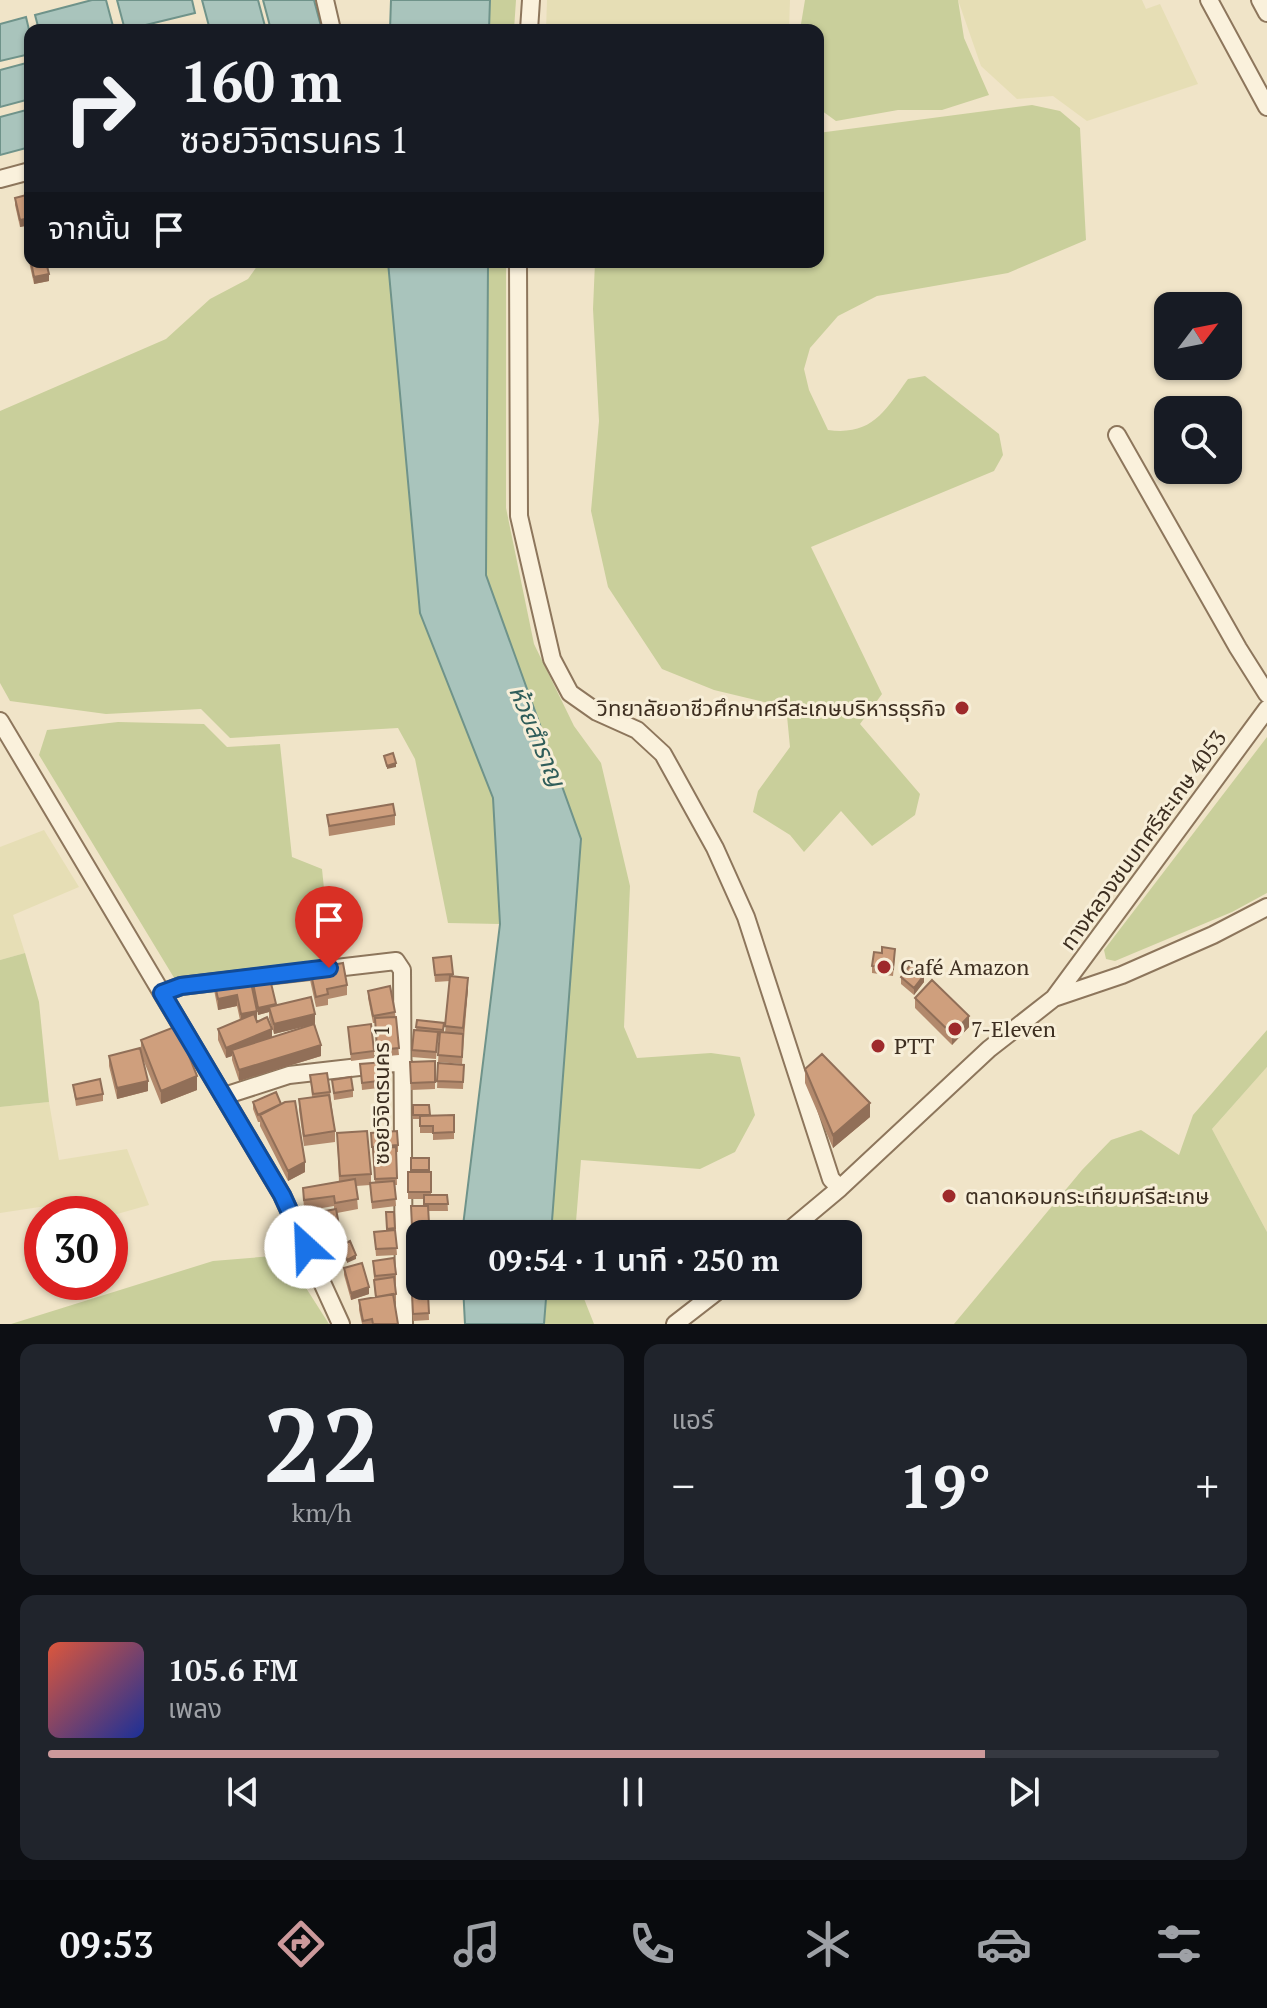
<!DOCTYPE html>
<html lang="th">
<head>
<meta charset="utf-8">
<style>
	body { margin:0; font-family:"PT Serif","Noto Sans Thai",serif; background:#20242c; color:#f1f3f6; height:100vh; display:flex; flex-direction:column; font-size:30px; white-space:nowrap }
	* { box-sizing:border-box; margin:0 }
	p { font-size:26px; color:#9ea1a6 }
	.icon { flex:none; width:44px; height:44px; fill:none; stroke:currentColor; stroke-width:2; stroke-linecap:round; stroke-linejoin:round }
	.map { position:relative; height:1324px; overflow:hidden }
	.sheet { display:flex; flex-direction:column; gap:20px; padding:20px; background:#0d0f14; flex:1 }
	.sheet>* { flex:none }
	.banner { position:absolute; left:24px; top:24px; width:800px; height:244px; border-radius:16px; box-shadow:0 2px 6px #0004; background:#171b24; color:#f1f3f6; overflow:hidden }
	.needle { width:52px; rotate:58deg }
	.controls { position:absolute; left:1154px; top:292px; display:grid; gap:16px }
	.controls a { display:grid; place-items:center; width:88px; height:88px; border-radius:16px; background:#171b24; box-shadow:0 2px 6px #0004; font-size:40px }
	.speed { position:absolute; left:24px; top:1196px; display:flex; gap:16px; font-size:40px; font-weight:700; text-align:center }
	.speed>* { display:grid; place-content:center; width:104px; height:104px; border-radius:50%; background:#171b24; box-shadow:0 2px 6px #0004; line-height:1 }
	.speed .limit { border:12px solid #d22; background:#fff; color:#111 }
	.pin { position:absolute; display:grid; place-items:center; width:68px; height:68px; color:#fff; margin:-82px -34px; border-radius:50% 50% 50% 0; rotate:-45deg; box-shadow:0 0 8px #0007 }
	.pin .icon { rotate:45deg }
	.me { position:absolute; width:88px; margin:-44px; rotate:335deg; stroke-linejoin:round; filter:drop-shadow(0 0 6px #0008) }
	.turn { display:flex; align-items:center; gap:28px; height:168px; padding:0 24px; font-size:36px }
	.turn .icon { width:104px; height:104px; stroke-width:2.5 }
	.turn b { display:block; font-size:56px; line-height:68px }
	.then { display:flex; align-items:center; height:76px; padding:0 24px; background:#0003; gap:16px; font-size:30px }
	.big { font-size:60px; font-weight:600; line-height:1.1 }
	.sheet .tile { flex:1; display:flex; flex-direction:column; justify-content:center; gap:12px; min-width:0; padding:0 28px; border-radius:16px; background:#20242c }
	.sheet .dial { align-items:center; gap:0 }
	.dial b { font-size:104px; line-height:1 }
	.song { display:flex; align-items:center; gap:24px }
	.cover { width:96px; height:96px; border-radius:12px; background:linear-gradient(135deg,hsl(10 70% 55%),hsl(230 70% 35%)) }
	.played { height:8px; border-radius:4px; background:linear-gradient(90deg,#cc999b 80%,#363941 80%) }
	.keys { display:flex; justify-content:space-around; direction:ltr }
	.heat { display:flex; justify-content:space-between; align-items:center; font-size:44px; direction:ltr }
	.sheet .tiles { flex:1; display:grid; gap:20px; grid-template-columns:1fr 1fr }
	.tile:last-child { grid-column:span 2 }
	.trip { position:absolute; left:406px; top:1220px; width:456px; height:80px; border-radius:16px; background:#171b24; box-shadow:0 2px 6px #0004; font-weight:600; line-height:80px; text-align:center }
	.tabs { display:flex; height:128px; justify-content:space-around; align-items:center; background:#090b0e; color:#9ea1a6 }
	.tabs .icon { width:56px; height:56px }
	.tabs .active { color:#cc999b }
	.tabs b { font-size:36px; color:#f1f3f6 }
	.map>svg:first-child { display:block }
	.farmland { fill:#e6deb5 }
	.green { fill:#c9cf9b }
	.water { fill:#a9c4bc; stroke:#6f938a; stroke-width:2 }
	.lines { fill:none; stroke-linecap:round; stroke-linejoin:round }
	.minor-casing { stroke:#8d765c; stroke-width:20 }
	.minor { stroke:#faf1dc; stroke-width:16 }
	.wall { fill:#b2896c }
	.shaded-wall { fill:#916f58 }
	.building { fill:#cf9f7d; stroke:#916f58; stroke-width:2 }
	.route-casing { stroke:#114b97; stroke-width:20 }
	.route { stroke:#1a73e8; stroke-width:14 }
	.poi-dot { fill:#9e2a2b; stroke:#f7eed8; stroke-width:3 }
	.labels { text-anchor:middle; stroke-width:6; stroke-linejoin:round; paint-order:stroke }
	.poi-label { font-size:22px; fill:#3d2e20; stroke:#f7eed8; text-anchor:start }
	.street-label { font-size:22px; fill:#3d2e20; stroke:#f7eed8 }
	.water-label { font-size:24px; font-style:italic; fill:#2f5d5a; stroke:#f7eed8 }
</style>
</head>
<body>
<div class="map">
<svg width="1267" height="1324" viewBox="0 0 1267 1324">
	<rect width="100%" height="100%" fill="#f0e4c8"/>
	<path class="farmland" d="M547,0H790L789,30H546Z
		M958,0H1142L1146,9L1160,4L1198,84L1087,121L1053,96L1017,99L981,66Z
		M44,830L79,887L13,915L25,953L0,960V847Z
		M1267,1067V1232L1212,1129Z
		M49,1102L59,1160L127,1149L149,1205L110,1216V1214H54L53,1205L0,1213V1107Z"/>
	<path class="green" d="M490,0H516L514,30H489Z
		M805,0H958L964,38L989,95L942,110H898L836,121L818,108V30H800Z
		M1032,105L1060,111L1080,128L1086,240L1008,273L877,296L838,316L810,348L804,369L809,390L828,430C872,436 885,411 908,379L925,376L999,434L1003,455L994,471L811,547L882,694L860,724L920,794L915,815L872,846L841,811L804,852L790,835L753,812L758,791L790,747L787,716L768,703L714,690L662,669L608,587L591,511L599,421L593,309L595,262H818V133Z
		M260,262H388L420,613L493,797L500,924L448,923L415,759L398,728L230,738L201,709L106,714L10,701L0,683V411L166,339L210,299L248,279Z
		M488,262H506V508L534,644L574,726L601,763L630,886L624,1027L637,1058L711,1053L740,1057L755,1115L735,1152L700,1169L581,1160L575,1234H551L581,839L486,575Z
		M118,722L204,724L227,747L280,744L292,857L322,869L331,957L176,981L39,755L47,730Z
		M1267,737V893L1232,912L1115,961L1106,959L1104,950Z
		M25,953L39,1002L49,1102L0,1107V960Z
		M1267,1030V1067L1212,1129L1267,1232V1324H954L1082,1170L1111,1140L1141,1130L1179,1155L1193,1115Z
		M285,1255L329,1324H11L213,1261Z
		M547,1286H579L594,1324H544Z"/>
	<path class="water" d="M92,0H106L114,30H39L35,15Z
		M117,0H192L195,13L125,30Z
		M202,0H258L266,30H210Z
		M263,0H314L322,30H271Z
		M391,0H490L489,30H390Z
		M26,17L30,34V54L0,61V24Z
		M30,62V99L0,107V70Z
		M30,109V147L0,155V117Z
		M388,262H488L486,575L581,839L551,1234H462L500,924L493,798L420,613Z
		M463,1286H547L544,1324H465Z"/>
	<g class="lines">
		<defs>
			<path id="minor" d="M325,0L332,30
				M1209,0L1267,107
				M1260,0L1267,13
				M529,30L531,0
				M0,179L30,171
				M518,262L519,516L552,659L570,693L597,712L637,730L663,754L715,848L746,917L831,1179L840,1188
				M1117,435L1238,648L1267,694
				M0,721L282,1195L341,1324
				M162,993L181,986L396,961L402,970L404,1324
				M1054,998L1267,709
				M224,1096L289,1075L403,1062
				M785,1234L840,1188L989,1049L1054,998L1122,975L1213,935L1267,907
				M675,1324L724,1286"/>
		</defs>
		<use href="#minor" class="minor-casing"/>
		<use href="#minor" class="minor"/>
	</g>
	<path class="wall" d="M30,194V225L20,227L15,205V198Z
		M29,255L30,262H46L49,281L34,284L29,262Z
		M327,815H395V825L329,836Z
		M882,953L895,956L893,976L872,973V966Z
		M451,956L453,976L468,989L462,1064L438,1062L440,1036H438L436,1059L412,1057V1050L416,1030L417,1020L444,1023V1033H445L450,981L435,982L433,958Z
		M310,969L347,985V995L328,999V1005L316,1007L310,980Z
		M249,973L257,1020L272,1037L314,1024L274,1034L269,1018V1012L258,1015L253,990V983L276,1006L315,1024L321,1056L239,1081L232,1060V1056L226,1058L218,1040V1029L240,1020L237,1006L218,1010L214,990V980Z
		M901,977L924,982L914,995L901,984Z
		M368,991L395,1012L399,1055L377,1057L375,1023H373L368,998Z
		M915,998L969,1027L952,1045L915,1008Z
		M348,1027L374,1051V1058L351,1061Z
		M141,1040L197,1090L161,1104L143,1059L148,1091L117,1099L109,1066V1056L141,1050Z
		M435,1061V1089L411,1090L410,1062Z
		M438,1063L464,1065L463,1089L437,1088Z
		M360,1064L387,1080V1087L362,1090Z
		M805,1069L870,1117L833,1148L805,1083Z
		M310,1075L330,1092L335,1131V1142L304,1146L299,1110V1099L312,1097Z
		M332,1080L353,1090V1097L334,1100Z
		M73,1085L103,1094V1101L76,1106Z
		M253,1102L305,1172L288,1181L260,1126V1122H258L253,1109Z
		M413,1105L454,1132V1139L433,1140V1133H420V1119H413Z
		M337,1133L371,1174V1183H375L371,1133L398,1145V1152H396L397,1185H394L396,1206L372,1209L370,1185L356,1186L358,1209L337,1213L341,1236V1243L320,1247L315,1220V1213L334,1209V1206L304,1211L303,1188L339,1182Z
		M411,1158H429V1172H431V1195H447L448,1211H429L420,1234V1286H428V1290L415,1291L411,1206H424V1199H408V1172H411Z
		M386,1212H394L397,1255L376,1256L374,1232L387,1231Z
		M373,1261L396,1274V1281H395L396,1301H394L398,1324H362L359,1310V1300L375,1297Z
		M344,1268L369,1294L351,1300L344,1275Z
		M412,1294H428L429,1320L413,1321Z"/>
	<path class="shaded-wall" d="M30,218V225L20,227V220Z
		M49,274V281L34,284V277Z
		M396,763V767L387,769V766Z
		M924,975V982L914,995V988Z
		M468,978V989L463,1039V1028Z
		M237,995V1006L218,1010V999Z
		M276,1004V1011L269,1007V1012L258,1015V1008Z
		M257,1011V1021L241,1025V1014Z
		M315,1014V1024L274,1034V1024Z
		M969,1016V1027L952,1045V1034Z
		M272,1029V1040L232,1050V1056L226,1058V1048Z
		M321,1045V1056L239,1081V1070Z
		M197,1076V1090L161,1104V1091Z
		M148,1081V1091L117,1099V1088Z
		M870,1103V1117L833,1148V1135Z
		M305,1162V1172L288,1181V1171Z
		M356,1255V1259L347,1263V1260Z
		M369,1287V1294L351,1300V1293Z"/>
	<path class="building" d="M30,194V218L20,220L15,198Z
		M31,262H46L49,274L34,277Z
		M393,753L396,763L387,766L384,756Z
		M393,804L395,815L329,826L327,815Z
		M882,947L895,949L893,969L872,966L874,952L882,953Z
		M451,956L453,974L435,975L433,958Z
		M343,963L347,985L327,989L328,994L316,997L310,969Z
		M911,964L924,975L914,988L901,977Z
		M249,973L257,1011L241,1014L237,995L218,999L214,980Z
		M450,976L468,978L463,1028L445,1026Z
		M270,979L276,1004L258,1008L253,983Z
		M932,980L969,1016L952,1034L915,998Z
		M390,986L395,1012L373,1016L368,991Z
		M311,997L315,1014L274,1024L269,1007Z
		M254,1014L257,1022L267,1017L272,1029L226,1048L218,1029Z
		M396,1017L399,1048L377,1050L375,1018Z
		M417,1020L444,1023L443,1030L416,1027Z
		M314,1024L321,1045L239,1070L232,1050Z
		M371,1024L374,1051L351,1054L348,1027Z
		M177,1026L197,1076L161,1091L141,1040Z
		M414,1030L438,1032L436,1052L412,1050Z
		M440,1032L463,1034L462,1057L438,1055Z
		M140,1048L148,1081L117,1088L109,1056Z
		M822,1054L870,1103L833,1135L805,1069Z
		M435,1061V1082L411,1083L410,1062Z
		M385,1062L387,1080L362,1083L360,1064Z
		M438,1063L464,1065L463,1082L437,1081Z
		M327,1073L330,1092L313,1094L310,1075Z
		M351,1077L353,1090L334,1093L332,1080Z
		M100,1079L103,1094L76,1099L73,1085Z
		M276,1092L281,1104L258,1115L253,1102Z
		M329,1095L335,1131L304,1136L299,1099Z
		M295,1101L305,1162L288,1171L260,1115L285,1102Z
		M413,1105H429L430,1115H413Z
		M454,1115V1132L433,1133V1126H420V1116Z
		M367,1131L371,1174L340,1176L337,1133Z
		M397,1131L398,1145L372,1147L371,1133Z
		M396,1147L397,1178L375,1179L373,1148Z
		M411,1158H429V1170H411Z
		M408,1172H431V1192H408Z
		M355,1179L358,1199L335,1203L334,1196L304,1200L303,1188Z
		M394,1181L396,1199L372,1202L370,1183Z
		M424,1195H447L448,1204H424Z
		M411,1206H428L429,1223L412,1224V1227Z
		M336,1209L341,1236L320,1240L315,1213Z
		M386,1212H394L395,1228L387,1229Z
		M438,1223L439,1234H420V1255L413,1256L412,1224Z
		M395,1230L397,1248L376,1249L374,1232Z
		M350,1241L356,1255L347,1260L341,1246Z
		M394,1258L396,1274L375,1276L373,1261Z
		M362,1263L369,1287L351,1293L344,1268Z
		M414,1264H420V1283L415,1284Z
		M394,1277L396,1294L376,1297L374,1280Z
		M393,1294L398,1324H373L372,1319L363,1321L359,1300Z
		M412,1294H428L429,1313L413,1314Z"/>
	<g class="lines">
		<defs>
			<path id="route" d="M306,1247L282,1195L162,993L181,986L329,968"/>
		</defs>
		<use href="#route" class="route-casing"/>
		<use href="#route" class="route"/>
	</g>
	<g class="poi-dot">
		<circle cx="962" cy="708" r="8"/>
		<circle cx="884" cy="967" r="8"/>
		<circle cx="955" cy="1029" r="8"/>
		<circle cx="878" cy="1046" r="8"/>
		<circle cx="949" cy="1196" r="8"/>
	</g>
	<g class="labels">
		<g class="poi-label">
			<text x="946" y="716" text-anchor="end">วิทยาลัยอาชีวศึกษาศรีสะเกษบริหารธุรกิจ</text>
			<text x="900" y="975">Café Amazon</text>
			<text x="971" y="1037">7-Eleven</text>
			<text x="894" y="1054">PTT</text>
			<text x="965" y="1204">ตลาดหอมกระเทียมศรีสะเกษ</text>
		</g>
		<g class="street-label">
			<text transform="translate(1143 840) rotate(-54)" y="8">ทางหลวงชนบทศรีสะเกษ 4053</text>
			<text transform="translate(381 1095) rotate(-90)" y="8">ซอยวิจิตรนคร 1</text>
		</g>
		<g class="water-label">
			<text transform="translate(537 736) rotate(67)" y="8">ห้วยสำราญ</text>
		</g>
	</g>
</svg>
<div class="controls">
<a><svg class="needle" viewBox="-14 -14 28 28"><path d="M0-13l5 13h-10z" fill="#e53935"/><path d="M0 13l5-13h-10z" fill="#9ea1a6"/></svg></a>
<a><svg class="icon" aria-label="search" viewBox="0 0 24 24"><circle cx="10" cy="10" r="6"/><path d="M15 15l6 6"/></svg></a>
</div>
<div class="speed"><div class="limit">30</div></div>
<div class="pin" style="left:329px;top:968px;background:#d93025"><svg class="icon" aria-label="arrive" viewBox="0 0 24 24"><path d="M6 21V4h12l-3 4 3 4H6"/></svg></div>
<svg class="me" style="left:306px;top:1247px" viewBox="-20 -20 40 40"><circle r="19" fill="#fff"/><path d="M0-13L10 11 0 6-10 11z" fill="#1a73e8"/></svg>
<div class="trip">09:54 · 1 นาที · 250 m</div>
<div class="banner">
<div class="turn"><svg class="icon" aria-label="right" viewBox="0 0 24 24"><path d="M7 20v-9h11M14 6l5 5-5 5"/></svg><div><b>160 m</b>ซอยวิจิตรนคร 1</div></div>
<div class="then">จากนั้น<svg class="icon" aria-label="arrive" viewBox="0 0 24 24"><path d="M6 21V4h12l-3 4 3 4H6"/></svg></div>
</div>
</div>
<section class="sheet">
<div class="tiles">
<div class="tile dial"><b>22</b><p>km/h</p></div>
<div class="tile"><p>แอร์</p>
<div class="heat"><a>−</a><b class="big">19°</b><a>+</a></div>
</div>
<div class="tile">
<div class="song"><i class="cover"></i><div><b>105.6 FM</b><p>เพลง</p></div></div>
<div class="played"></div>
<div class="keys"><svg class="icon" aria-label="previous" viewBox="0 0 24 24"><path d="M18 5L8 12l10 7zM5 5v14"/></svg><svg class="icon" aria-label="pause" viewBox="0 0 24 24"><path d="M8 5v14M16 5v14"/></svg><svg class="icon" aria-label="next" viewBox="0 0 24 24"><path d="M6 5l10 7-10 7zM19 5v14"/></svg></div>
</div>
</div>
</section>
<nav class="tabs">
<b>09:53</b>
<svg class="icon active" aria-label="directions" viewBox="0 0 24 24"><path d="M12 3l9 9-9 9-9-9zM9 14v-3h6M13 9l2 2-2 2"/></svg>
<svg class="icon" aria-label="music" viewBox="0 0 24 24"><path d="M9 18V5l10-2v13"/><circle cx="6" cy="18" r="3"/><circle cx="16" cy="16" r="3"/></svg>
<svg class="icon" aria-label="phone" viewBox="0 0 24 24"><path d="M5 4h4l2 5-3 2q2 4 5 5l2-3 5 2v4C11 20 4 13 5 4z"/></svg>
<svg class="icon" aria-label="climate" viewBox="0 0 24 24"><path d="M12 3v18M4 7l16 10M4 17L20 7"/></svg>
<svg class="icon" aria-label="car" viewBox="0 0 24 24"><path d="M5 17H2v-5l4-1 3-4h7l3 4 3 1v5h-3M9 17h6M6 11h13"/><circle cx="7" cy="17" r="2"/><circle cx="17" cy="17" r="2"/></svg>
<svg class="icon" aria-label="filters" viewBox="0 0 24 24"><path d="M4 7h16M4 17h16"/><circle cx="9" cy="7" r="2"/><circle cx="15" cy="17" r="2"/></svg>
</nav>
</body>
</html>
